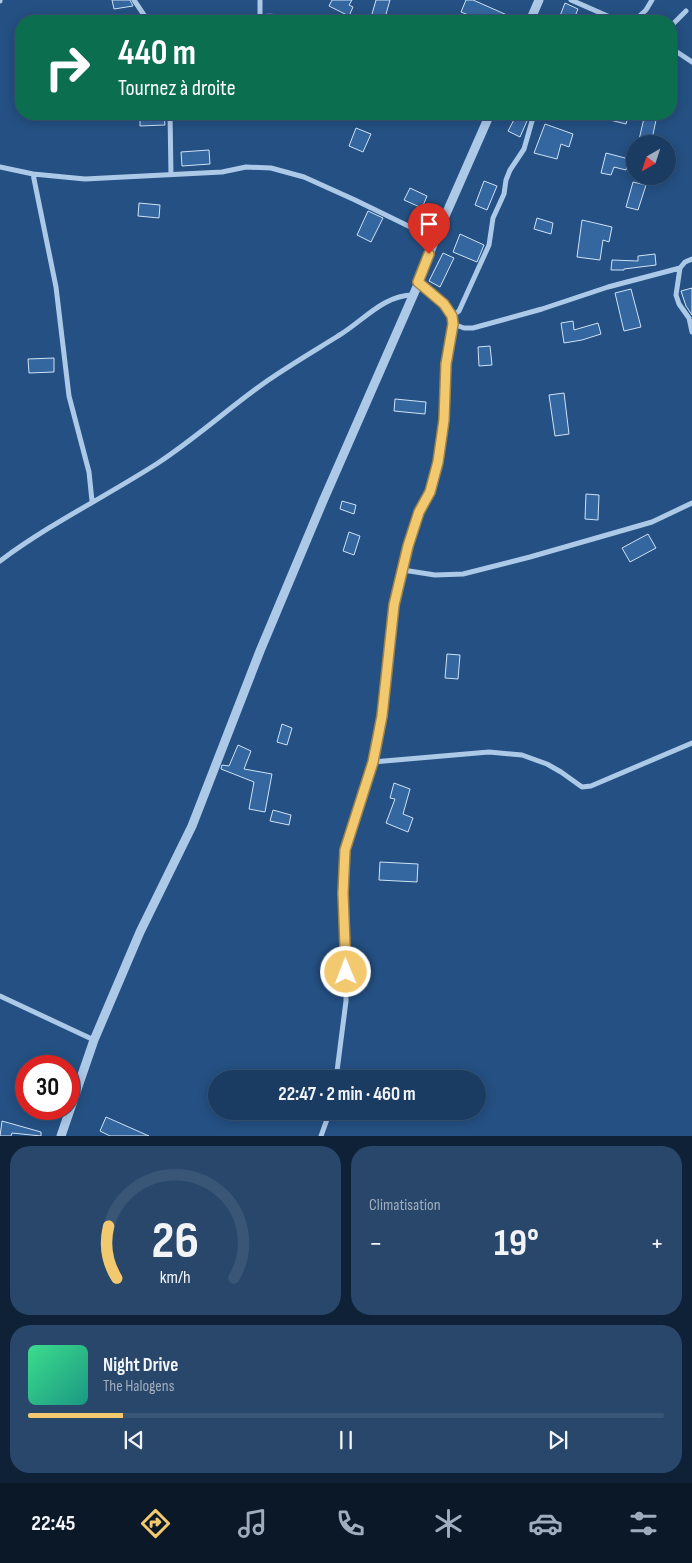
<!DOCTYPE html>
<html lang="fr">
<head>
<meta charset="utf-8">
<style>
	body { margin:0; font-family:"Sofia Sans Condensed",sans-serif; background:#28476b; color:#f1f3f6; height:100vh; display:flex; flex-direction:column; font-size:19px; white-space:nowrap }
	* { box-sizing:border-box; margin:0 }
	p { font-size:16px; color:#a0adbe }
	.icon { flex:none; width:28px; height:28px; fill:none; stroke:currentColor; stroke-width:2; stroke-linecap:round; stroke-linejoin:round }
	.map { position:relative; height:1136px; overflow:hidden }
	.sheet { display:flex; flex-direction:column; gap:10px; padding:10px; background:#0f2136; flex:1 }
	.sheet>* { flex:none }
	.banner { position:absolute; left:15px; top:15px; width:662px; height:105px; border-radius:20px; box-shadow:0 2px 12px #0003,0 0 0 1px #395677; background:#0b6e4f; color:#fff; overflow:hidden }
	.needle { width:32px; rotate:219deg }
	.fabs { position:absolute; left:626px; top:135px; display:grid; gap:10px }
	.fabs a { display:grid; place-items:center; width:50px; height:50px; border-radius:50%; background:#1b3c62; box-shadow:0 2px 12px #0003,0 0 0 1px #395677; font-size:25px }
	.speed { position:absolute; left:15px; top:1055px; display:flex; gap:10px; font-size:25px; font-weight:700; text-align:center }
	.speed>* { display:grid; place-content:center; width:65px; height:65px; border-radius:50%; background:#1b3c62; box-shadow:0 2px 12px #0003,0 0 0 1px #395677; line-height:1 }
	.speed .limit { border:8px solid #d22; background:#fff; color:#111 }
	.pin { position:absolute; display:grid; place-items:center; width:42px; height:42px; color:#fff; margin:-51px -21px; border-radius:50% 50% 50% 0; rotate:-45deg; box-shadow:0 0 5px #0007 }
	.pin .icon { rotate:45deg }
	.me { position:absolute; width:55px; margin:-28px; rotate:359deg; stroke-linejoin:round; filter:drop-shadow(0 0 4px #0008) }
	.turn { display:flex; align-items:center; gap:18px; height:105px; padding:0 20px; font-size:22px }
	.turn .icon { width:65px; height:65px; stroke-width:2.5 }
	.turn b { display:block; font-size:35px; line-height:42px }
	.big { font-size:38px; font-weight:700; line-height:1.1 }
	.sheet .card { flex:1; display:flex; flex-direction:column; justify-content:center; gap:8px; min-width:0; padding:0 18px; border-radius:20px; background:#28476b }
	.sheet .dial { align-items:center; gap:0 }
	.dial svg { height:130px; overflow:visible; fill:none; stroke:#395677; stroke-width:7; stroke-linecap:round; text-anchor:middle }
	.dial text { fill:#f1f3f6; stroke:none }
	.song { display:flex; align-items:center; gap:15px }
	.cover { width:60px; height:60px; border-radius:8px; background:linear-gradient(135deg,hsl(150 70% 55%),hsl(170 70% 35%)) }
	.played { height:5px; border-radius:2px; background:linear-gradient(90deg,#f3c96f 15%,#395677 15%) }
	.keys { display:flex; justify-content:space-around; direction:ltr }
	.heat { display:flex; justify-content:space-between; align-items:center; font-size:28px; direction:ltr }
	.sheet .tiles { flex:1; display:grid; gap:10px; grid-template-columns:1fr 1fr }
	.card:last-child { grid-column:span 2 }
	.trip { position:absolute; left:208px; top:1070px; width:278px; height:50px; border-radius:25px; background:#1b3c62; box-shadow:0 2px 12px #0003,0 0 0 1px #395677; font-weight:700; line-height:50px; text-align:center }
	.dock { display:flex; height:80px; justify-content:space-around; align-items:center; background:#0b1827; color:#a0adbe }
	.dock .icon { width:35px; height:35px }
	.dock .on { color:#f3c96f }
	.dock b { font-size:22px; color:#f1f3f6 }
	.map>svg:first-child { display:block }
	.building { fill:#3467a0; stroke:#d0e2f6 }
	.lines { fill:none; stroke-linecap:round; stroke-linejoin:round }
	.minor { stroke:#acc9e8; stroke-width:5 }
	.tertiary { stroke:#acc9e8; stroke-width:9 }
	.route-casing { stroke:#9e8348; stroke-width:12 }
	.route { stroke:#f3c96f; stroke-width:9 }
</style>
</head>
<body>
<div class="map">
<svg width="692" height="1136" viewBox="0 0 692 1136">
	<rect width="100%" height="100%" fill="#245083"/>
	<path class="building" d="M112,0H130L133,6L114,9Z
		M332,0H352L349,5L353,7L349,16L329,6Z
		M376,0H390L384,21H370Z
		M466,0H473L507,15L504,21H483L461,12Z
		M565,3L578,9L573,21H558Z
		M140,114H164L165,125L140,126Z
		M517,114H530L520,137L508,131Z
		M599,114H629L626,124L598,117Z
		M644,118L656,120L651,144H638Z
		M545,124L573,134L569,147L561,144L557,159L534,153Z
		M356,128L371,134L363,152L349,146Z
		M209,150L210,164L182,166L181,152Z
		M606,153L629,159L626,170L614,167L611,175L601,173Z
		M484,181L497,186L487,210L475,205Z
		M633,182L646,185L638,210L626,207Z
		M410,188L427,196L422,208L404,200Z
		M139,203L160,205L159,218L138,216Z
		M368,211L383,218L371,242L357,235Z
		M537,218L553,223L551,234L534,229Z
		M582,220L612,227L609,242L603,240L600,260L577,257Z
		M460,234L484,245L477,262L453,252Z
		M443,253L454,258L440,287L429,281Z
		M655,254L656,265L624,269V270H611L612,260L638,261V256Z
		M692,288V315L686,306L681,291Z
		M631,289L641,327L624,331L615,293Z
		M573,321L574,330L598,323L601,334L582,340L564,343L561,323Z
		M490,346L492,365L479,366L478,347Z
		M54,358V372L29,373L28,359Z
		M564,393L569,434L555,436L549,395Z
		M395,399L426,402L425,414L394,411Z
		M586,494L599,495L598,520L585,519Z
		M342,501L356,505L354,514L340,509Z
		M349,532L360,536L354,555L343,551Z
		M648,534L656,548L630,562L622,548Z
		M447,654L460,655L458,679L445,678Z
		M282,724L292,728L287,745L277,742Z
		M238,745L251,751L244,769L272,774L265,812L249,809L254,782L221,769L222,765L229,766Z
		M394,783L410,789L403,814L413,818L408,832L386,823L395,799L390,798Z
		M273,810L291,815L289,825L270,821Z
		M380,862L418,864L417,882L379,880Z
		M106,1117L149,1136H110L100,1131Z
		M2,1121L41,1132V1136L12,1133L11,1136H0Z"/>
	<g class="lines">
		<path class="minor" d="M134,0L148,21
			M571,0L619,21
			M0,1V0
			M260,16V0
			M252,21C266,12 282,18 298,21
			M634,21L646,10L652,0
			M671,26L686,11
			M671,48L692,62
			M170,114L171,175
			M0,167L33,174L85,179L222,172L246,167L271,168L304,177L355,200L435,239
			M33,174L56,287L69,396L89,472L92,501
			M692,259L685,262L680,268L676,295L679,304L689,318L692,332
			M452,316L459,311L489,245L493,218L504,194L506,180L510,170L524,149L534,114
			M453,324L464,328H473L542,309L608,287L680,268
			M0,561C51,523 105,497 158,463C196,438 230,407 267,381C290,365 314,351 338,336C362,322 383,295 413,295
			M403,570L435,575L463,574L530,557L652,522L692,503
			M373,762L489,752L522,755L547,764L561,772L582,787L591,786L692,743
			M0,996L94,1040
			M336,1079L346,1001V958L343,893L345,849L373,762L382,716L394,605L408,546L419,512L430,492L438,462L444,420L446,364L453,324L452,316L444,304L419,282
			M321,1136L330,1111"/>
		<path class="tertiary" d="M530,21L539,0
			M61,1136L94,1040L140,932L192,826L260,651L323,501L419,282L435,239L490,114"/>
	</g>
	<g class="lines">
		<defs>
			<path id="route" d="M346,972L343,893L345,850L373,762L382,716L394,605L408,546L419,512L430,492L438,462L444,420L446,364L453,324L452,316L444,304L418,282L429,254"/>
		</defs>
		<use href="#route" class="route-casing"/>
		<use href="#route" class="route"/>
	</g>
</svg>
<div class="fabs">
<a><svg class="needle" viewBox="-14 -14 28 28"><path d="M0-13l5 13h-10z" fill="#e53935"/><path d="M0 13l5-13h-10z" fill="#a0adbe"/></svg></a>
</div>
<div class="speed"><div class="limit">30</div></div>
<div class="pin" style="left:429px;top:254px;background:#d93025"><svg class="icon" aria-label="arrive" viewBox="0 0 24 24"><path d="M6 21V4h12l-3 4 3 4H6"/></svg></div>
<svg class="me" style="left:346px;top:972px" viewBox="-20 -20 40 40"><circle r="17" fill="#f3c96f" stroke="#fff" stroke-width="3"/><path d="M0-11L8 9 0 5-8 9z" fill="#fff"/></svg>
<div class="trip">22:47 · 2 min · 460 m</div>
<div class="banner">
<div class="turn"><svg class="icon" aria-label="right" viewBox="0 0 24 24"><path d="M7 20v-9h11M14 6l5 5-5 5"/></svg><div><b>440 m</b>Tournez à droite</div></div>
</div>
</div>
<section class="sheet">
<div class="tiles">
<div class="card dial"><svg viewBox="0 0 100 80">
<path d="M14 69A42 42 0 1 1 86 69"/>
<path d="M14 69A42 42 0 0 1 9 37" stroke="#f3c96f"/>
<text x="50" y="56" font-size="32" font-weight="700">26</text>
<text x="50" y="72" font-size="11">km/h</text>
</svg></div>
<div class="card"><p>Climatisation</p>
<div class="heat"><a>−</a><b class="big">19°</b><a>+</a></div>
</div>
<div class="card">
<div class="song"><i class="cover"></i><div><b>Night Drive</b><p>The Halogens</p></div></div>
<div class="played"></div>
<div class="keys"><svg class="icon" aria-label="previous" viewBox="0 0 24 24"><path d="M18 5L8 12l10 7zM5 5v14"/></svg><svg class="icon" aria-label="pause" viewBox="0 0 24 24"><path d="M8 5v14M16 5v14"/></svg><svg class="icon" aria-label="next" viewBox="0 0 24 24"><path d="M6 5l10 7-10 7zM19 5v14"/></svg></div>
</div>
</div>
</section>
<nav class="dock">
<b>22:45</b>
<svg class="icon on" aria-label="directions" viewBox="0 0 24 24"><path d="M12 3l9 9-9 9-9-9zM9 14v-3h6M13 9l2 2-2 2"/></svg>
<svg class="icon" aria-label="music" viewBox="0 0 24 24"><path d="M9 18V5l10-2v13"/><circle cx="6" cy="18" r="3"/><circle cx="16" cy="16" r="3"/></svg>
<svg class="icon" aria-label="phone" viewBox="0 0 24 24"><path d="M5 4h4l2 5-3 2q2 4 5 5l2-3 5 2v4C11 20 4 13 5 4z"/></svg>
<svg class="icon" aria-label="climate" viewBox="0 0 24 24"><path d="M12 3v18M4 7l16 10M4 17L20 7"/></svg>
<svg class="icon" aria-label="car" viewBox="0 0 24 24"><path d="M5 17H2v-5l4-1 3-4h7l3 4 3 1v5h-3M9 17h6M6 11h13"/><circle cx="7" cy="17" r="2"/><circle cx="17" cy="17" r="2"/></svg>
<svg class="icon" aria-label="filters" viewBox="0 0 24 24"><path d="M4 7h16M4 17h16"/><circle cx="9" cy="7" r="2"/><circle cx="15" cy="17" r="2"/></svg>
</nav>
</body>
</html>
